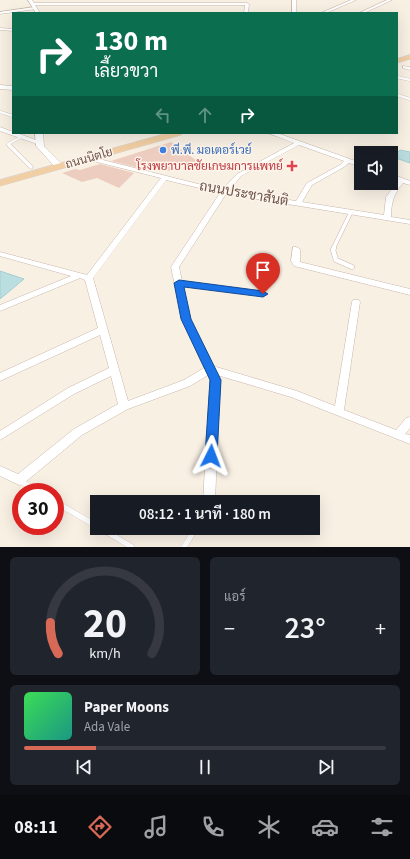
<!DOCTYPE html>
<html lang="th">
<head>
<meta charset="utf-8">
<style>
	body { margin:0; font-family:"Source Sans 3",Sarabun,sans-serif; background:#20242c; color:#f1f3f6; height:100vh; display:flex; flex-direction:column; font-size:15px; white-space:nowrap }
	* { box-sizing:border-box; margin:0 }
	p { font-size:13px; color:#9ea1a6 }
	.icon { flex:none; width:22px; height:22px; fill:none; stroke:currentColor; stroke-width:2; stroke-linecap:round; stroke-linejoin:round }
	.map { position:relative; height:547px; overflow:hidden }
	.sheet { display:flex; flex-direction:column; gap:10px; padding:10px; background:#0d0f14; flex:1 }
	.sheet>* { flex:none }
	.banner { position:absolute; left:12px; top:12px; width:386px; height:122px; border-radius:0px; box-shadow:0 4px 16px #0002; background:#0b6e4f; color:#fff; overflow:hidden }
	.fabs { position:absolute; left:354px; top:146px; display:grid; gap:8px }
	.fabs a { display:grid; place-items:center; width:44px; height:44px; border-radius:0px; background:#171b24; box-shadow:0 4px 16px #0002; font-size:20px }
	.speed { position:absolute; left:12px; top:483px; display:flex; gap:8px; font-size:20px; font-weight:700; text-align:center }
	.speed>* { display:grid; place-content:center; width:52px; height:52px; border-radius:50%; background:#171b24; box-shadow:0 4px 16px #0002; line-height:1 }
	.speed .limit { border:6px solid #d22; background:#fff; color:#111 }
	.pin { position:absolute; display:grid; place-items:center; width:34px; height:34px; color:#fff; margin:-41px -17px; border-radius:50% 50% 50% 0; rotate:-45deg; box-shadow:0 0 4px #0007 }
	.pin .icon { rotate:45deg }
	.me { position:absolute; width:44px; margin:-22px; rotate:3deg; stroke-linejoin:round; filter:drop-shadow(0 0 3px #0008) }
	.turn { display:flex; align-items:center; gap:14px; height:84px; padding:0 16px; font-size:18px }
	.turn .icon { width:52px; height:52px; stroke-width:2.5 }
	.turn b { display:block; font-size:28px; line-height:34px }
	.lanes { display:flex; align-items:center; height:38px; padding:0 16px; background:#0003; justify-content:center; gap:20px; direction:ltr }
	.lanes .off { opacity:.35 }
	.big { font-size:30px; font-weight:600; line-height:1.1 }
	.sheet .widget { flex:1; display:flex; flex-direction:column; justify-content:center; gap:6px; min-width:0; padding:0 14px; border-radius:6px; background:#20242c }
	.sheet .dial { align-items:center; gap:0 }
	.dial svg { height:104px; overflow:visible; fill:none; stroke:#363941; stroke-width:7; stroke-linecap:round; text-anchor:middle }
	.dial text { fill:#f1f3f6; stroke:none }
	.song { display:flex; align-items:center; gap:12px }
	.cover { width:48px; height:48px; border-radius:6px; background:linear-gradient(135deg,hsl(130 70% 55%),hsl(170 70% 35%)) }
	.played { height:4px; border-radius:2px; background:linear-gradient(90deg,#d76956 20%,#363941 20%) }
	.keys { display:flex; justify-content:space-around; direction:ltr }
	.heat { display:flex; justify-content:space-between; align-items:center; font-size:22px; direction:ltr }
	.sheet .tiles { flex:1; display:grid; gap:10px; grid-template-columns:1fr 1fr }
	.widget:last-child { grid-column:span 2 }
	.trip { position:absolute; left:90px; top:495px; width:230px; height:40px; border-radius:0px; background:#171b24; box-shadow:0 4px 16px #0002; font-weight:600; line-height:40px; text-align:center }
	.tab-bar { display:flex; height:64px; justify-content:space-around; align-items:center; background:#090b0e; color:#9ea1a6 }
	.tab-bar .icon { width:28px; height:28px }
	.tab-bar .on { color:#d76956 }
	.tab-bar b { font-size:18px; color:#f1f3f6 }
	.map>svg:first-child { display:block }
	.water { fill:#bbdee1; stroke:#a2ced1 }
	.building { fill:#eccdbf }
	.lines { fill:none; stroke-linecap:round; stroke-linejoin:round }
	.service-far3-casing { stroke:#c9b7ac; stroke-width:3 }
	.service-far2-casing { stroke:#c9b7ac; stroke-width:4.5 }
	.service-far1-casing { stroke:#c9b7ac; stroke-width:5.5 }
	.service-casing { stroke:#c9b7ac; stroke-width:6 }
	.minor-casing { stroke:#c9b7ac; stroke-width:1 }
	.tertiary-casing { stroke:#c9b7ac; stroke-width:1 }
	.primary-casing { stroke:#d7d0cd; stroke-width:1 }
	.service-far3 { stroke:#fff; stroke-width:2.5 }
	.service-far2 { stroke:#fff; stroke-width:3.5 }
	.service-far1 { stroke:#fff; stroke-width:4.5 }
	.service { stroke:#fff; stroke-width:5.5 }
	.minor { fill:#fff; fill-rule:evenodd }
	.tertiary { fill:#fff; fill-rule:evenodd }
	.primary { fill:#f1cea3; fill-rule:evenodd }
	.route { fill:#1a73e8; stroke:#114b97 }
	.shop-dot { fill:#3f7fe0; stroke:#fdf4ea; stroke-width:1.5 }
	.health-dot { fill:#e0444e; stroke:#fdf4ea; stroke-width:1.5 }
	.labels { text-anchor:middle; stroke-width:3; stroke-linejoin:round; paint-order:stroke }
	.far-shop-label { font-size:12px; fill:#366cbe; stroke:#fdf4ea; text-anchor:start }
	.far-street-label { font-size:12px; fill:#6f564d; stroke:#fdf4ea }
	.far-health-label { font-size:12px; fill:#be3a42; stroke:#fdf4ea; text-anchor:end }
	.street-label { font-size:14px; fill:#6f564d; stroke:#fdf4ea }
</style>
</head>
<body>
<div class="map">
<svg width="410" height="547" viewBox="0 0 410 547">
	<rect width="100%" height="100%" fill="#f9f0e4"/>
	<path class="water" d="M400,150L410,152V163L393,157Z
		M0,271L24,279L0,299Z"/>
	<path class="building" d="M171,142L197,161L170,171L142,164L139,168L111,161Z
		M100,164L134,173L119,188L97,178L82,182L62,173L75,169L80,170Z"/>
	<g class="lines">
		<defs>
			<path id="service-far3" d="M397,77L410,80
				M397,95L410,99
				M0,112L13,116
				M10,146L8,144L21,137"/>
			<path id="service-far2" d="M9,145L31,167
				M333,249L351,212"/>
			<path id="service-far1" d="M334,248L333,250L336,260L352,267
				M179,283L263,294"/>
			<path id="service" d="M20,481L39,492
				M55,502L97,526
				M100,528L132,547
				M184,547L196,528"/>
			<path id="minor" d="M292,0H296V13H292Z
				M351,0H356L326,13H321Z
				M387,0H392L364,13H359Z
				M33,3H247L249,4L248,13H244L245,5H32Z
				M35,7L36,9L0,14V12Z
				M0,28L13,29V31L0,30Z
				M403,66L410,67V70L403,68Z
				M0,85L13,86V90L0,89Z
				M0,127L13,132V133H17L41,142L42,143L41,144H37L0,131Z
				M268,133H277L361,163V167L349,163L344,167L312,185L302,202L384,215L386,197L398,181L391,178V174L410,181V185L403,183C394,193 391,203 391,217L410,220V224L226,194L179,267L190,319L213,366L297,391L335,406L352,302L353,300H359L360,302L344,410L396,430L406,418L410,417V428L405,434L410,435V444L291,397L217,375L220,380L215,502H203L210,380L208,375L190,386L128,409L82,435L23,484L19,485L0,476V466L18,474L74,429L118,404L111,376L74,394L0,440V431L68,388L109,368L100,335L0,381V373L98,328L85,280L80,278L0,311V305L71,276L0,256V252L87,275L161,178L85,159V157L87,156L222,190L237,174L294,143ZM299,145L344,161L340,165L307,183L296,201L229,191L241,176ZM166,180L220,193L171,267L182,319L204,368L184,380L128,401L93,278Z
				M293,247H296L300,249V262L410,289V295L294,266L291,261Z"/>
			<path id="tertiary" d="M28,0H32L40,13H36Z
				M35,133H43L44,146L62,164V168H56L36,146Z"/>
			<path id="primary" d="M410,55V59L397,63V59Z
				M168,133H183L181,135L0,186V180Z"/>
		</defs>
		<use href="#service-far3" class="service-far3-casing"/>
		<use href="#service-far2" class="service-far2-casing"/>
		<use href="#service-far1" class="service-far1-casing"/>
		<use href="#service" class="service-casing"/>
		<use href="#minor" class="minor-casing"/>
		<use href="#tertiary" class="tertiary-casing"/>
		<use href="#primary" class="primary-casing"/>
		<use href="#service-far3" class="service-far3"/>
		<use href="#service-far2" class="service-far2"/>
		<use href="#service-far1" class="service-far1"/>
		<use href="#service" class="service"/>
		<use href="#minor" class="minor"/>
		<use href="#tertiary" class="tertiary"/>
		<use href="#primary" class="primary"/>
	</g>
	<path class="route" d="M179,280L263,291L268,294L263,297L184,287L191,319L221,380L217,456L216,460L211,462L207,460L205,456L210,380L181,319L174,283Z"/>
	<circle class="shop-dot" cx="163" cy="150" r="4"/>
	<path class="health-dot" d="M290 160h4v4h4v4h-4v4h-4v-4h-4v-4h4z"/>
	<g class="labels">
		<g class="far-shop-label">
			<text x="171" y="154">พี.พี. มอเตอร์เวย์</text>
		</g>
		<g class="far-street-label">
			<text transform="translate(89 158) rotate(-16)" y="4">ถนนนิตโย</text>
		</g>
		<g class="far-health-label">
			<text x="283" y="170">โรงพยาบาลชัยเกษมการแพทย์</text>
		</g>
		<g class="street-label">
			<text transform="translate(244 193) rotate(10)" y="5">ถนนประชาสันติ</text>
		</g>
	</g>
</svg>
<div class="fabs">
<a><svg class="icon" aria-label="sound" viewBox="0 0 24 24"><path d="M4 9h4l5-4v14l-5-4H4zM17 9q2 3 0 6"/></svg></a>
</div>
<div class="speed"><div class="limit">30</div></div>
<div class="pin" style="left:263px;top:294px;background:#d93025"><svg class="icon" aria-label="arrive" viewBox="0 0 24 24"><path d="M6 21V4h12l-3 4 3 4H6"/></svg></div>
<svg class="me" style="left:211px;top:456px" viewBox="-20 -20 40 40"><path d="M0-17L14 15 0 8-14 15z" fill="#1a73e8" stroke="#fff" stroke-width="4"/></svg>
<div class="trip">08:12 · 1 นาที · 180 m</div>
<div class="banner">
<div class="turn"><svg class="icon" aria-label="right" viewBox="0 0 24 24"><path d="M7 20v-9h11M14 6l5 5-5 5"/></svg><div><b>130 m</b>เลี้ยวขวา</div></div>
<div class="lanes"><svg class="icon off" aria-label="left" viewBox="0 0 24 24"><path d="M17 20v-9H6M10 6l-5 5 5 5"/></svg><svg class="icon off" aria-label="ahead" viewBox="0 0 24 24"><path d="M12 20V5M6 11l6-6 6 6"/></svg><svg class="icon" aria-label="right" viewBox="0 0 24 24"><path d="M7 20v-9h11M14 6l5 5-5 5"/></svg></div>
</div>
</div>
<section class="sheet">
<div class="tiles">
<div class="widget dial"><svg viewBox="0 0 100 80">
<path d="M14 69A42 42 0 1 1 86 69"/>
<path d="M14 69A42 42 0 0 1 8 45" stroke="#d76956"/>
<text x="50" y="56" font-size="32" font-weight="700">20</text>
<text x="50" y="72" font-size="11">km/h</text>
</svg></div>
<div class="widget"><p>แอร์</p>
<div class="heat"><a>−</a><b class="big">23°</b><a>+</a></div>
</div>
<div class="widget">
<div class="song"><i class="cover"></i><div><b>Paper Moons</b><p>Ada Vale</p></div></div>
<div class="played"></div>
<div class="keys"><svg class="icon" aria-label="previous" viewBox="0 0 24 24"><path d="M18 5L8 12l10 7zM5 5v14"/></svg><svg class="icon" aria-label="pause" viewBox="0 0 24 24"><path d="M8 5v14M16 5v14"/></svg><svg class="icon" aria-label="next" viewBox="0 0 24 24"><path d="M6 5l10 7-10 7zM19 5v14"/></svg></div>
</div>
</div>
</section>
<nav class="tab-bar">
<b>08:11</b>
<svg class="icon on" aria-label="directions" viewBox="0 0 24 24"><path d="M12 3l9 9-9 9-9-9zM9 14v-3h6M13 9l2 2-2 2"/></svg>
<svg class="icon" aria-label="music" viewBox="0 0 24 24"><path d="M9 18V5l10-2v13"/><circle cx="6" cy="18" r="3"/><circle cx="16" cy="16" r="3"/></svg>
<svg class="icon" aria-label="phone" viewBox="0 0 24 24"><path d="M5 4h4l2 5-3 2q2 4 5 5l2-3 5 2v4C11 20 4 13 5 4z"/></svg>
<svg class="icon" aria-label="climate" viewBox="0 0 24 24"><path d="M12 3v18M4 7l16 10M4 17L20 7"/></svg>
<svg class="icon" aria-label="car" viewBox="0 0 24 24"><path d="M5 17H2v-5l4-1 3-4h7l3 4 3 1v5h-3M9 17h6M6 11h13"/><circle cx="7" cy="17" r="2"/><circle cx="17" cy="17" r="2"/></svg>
<svg class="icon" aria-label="filters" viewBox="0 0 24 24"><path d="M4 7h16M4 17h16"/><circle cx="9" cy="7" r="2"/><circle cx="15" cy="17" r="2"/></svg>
</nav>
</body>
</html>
